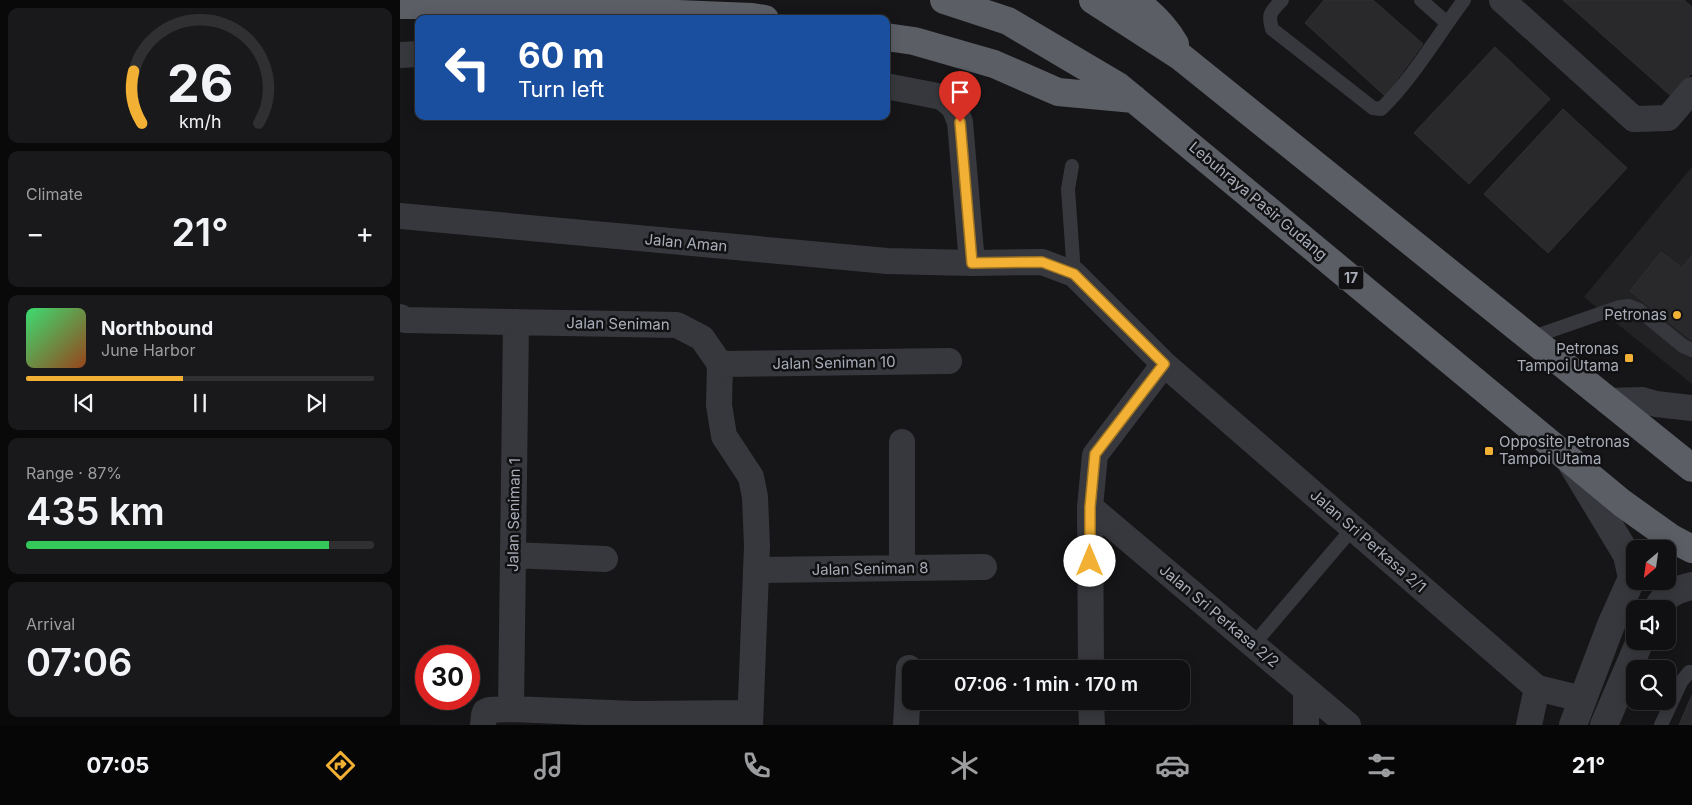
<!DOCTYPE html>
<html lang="en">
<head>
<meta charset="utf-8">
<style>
	body { margin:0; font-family:Inter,sans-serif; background:#19191b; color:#f1f3f6; height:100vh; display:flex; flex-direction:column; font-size:19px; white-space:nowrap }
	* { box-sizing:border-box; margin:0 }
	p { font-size:16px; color:#9c9d9f }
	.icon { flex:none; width:28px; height:28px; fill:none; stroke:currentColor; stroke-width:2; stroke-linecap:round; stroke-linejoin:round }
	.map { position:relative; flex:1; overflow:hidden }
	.details { display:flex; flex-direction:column; gap:8px; padding:8px; background:#09090a; width:400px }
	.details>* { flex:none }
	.guide { position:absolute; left:15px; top:15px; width:475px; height:105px; border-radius:10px; box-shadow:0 2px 12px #0003,0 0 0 1px #303032; background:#1a4fa0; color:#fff; overflow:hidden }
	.needle { width:32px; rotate:209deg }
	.tools { position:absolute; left:1226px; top:540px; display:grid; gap:10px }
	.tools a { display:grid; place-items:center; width:50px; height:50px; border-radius:10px; background:#101012; box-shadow:0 2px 12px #0003,0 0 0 1px #303032; font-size:25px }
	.speed { position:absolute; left:15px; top:645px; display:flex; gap:10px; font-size:25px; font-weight:700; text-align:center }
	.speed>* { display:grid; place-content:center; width:65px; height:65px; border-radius:50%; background:#101012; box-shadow:0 2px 12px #0003,0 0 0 1px #303032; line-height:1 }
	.speed .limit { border:8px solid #d22; background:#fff; color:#111 }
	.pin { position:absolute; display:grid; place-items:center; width:42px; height:42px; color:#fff; margin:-51px -21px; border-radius:50% 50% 50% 0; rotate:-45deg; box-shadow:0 0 5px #0007 }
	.pin .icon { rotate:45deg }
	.me { position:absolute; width:55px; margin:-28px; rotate:0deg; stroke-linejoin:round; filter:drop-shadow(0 0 4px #0008) }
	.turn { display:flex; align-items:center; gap:18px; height:105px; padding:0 20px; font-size:22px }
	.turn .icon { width:65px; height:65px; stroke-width:2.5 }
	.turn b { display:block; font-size:35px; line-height:42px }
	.big { font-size:38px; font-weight:600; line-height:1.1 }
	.details .widget { flex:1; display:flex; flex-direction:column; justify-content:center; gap:8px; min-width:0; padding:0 18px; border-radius:10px; background:#19191b }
	.details .dial { align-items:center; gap:0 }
	.dial svg { height:130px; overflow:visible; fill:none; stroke:#303032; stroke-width:7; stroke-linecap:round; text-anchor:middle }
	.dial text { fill:#f1f3f6; stroke:none }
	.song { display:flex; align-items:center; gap:15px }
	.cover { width:60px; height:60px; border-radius:8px; background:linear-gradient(135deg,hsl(140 70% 55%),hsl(20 70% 35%)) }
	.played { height:5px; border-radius:2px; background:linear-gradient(90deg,#f2b134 45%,#303032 45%) }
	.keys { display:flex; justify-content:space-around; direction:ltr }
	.heat { display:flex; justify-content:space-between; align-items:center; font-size:28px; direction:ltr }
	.charge { height:8px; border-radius:4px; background:linear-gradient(90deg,#34c759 87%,#303032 0) }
	.trip { position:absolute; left:502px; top:660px; width:288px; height:50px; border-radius:10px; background:#101012; box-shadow:0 2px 12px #0003,0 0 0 1px #303032; font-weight:600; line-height:50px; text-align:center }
	.tab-bar { display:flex; height:80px; justify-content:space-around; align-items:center; background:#060607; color:#9c9d9f }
	.tab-bar .icon { width:35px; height:35px }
	.tab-bar .selected { color:#f2b134 }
	.tab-bar b { font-size:22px; color:#f1f3f6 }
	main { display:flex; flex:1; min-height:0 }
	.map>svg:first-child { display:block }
	.built { fill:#222225 }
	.building { fill:#29292c; stroke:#303034 }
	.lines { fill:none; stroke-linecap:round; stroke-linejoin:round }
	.service { stroke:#37383d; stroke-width:14 }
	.minor { stroke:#37383d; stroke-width:26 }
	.tertiary { stroke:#37383d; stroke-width:28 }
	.trunk { stroke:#5b5e65; stroke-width:28 }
	.route-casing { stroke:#9d7322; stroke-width:12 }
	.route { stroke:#f2b134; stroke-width:9 }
	.poi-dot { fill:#f2b134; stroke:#111113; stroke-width:2 }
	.labels { text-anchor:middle; stroke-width:5; stroke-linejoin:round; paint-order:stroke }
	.shield { fill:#111113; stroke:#7b7e86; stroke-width:1 }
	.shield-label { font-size:14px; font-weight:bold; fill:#a8adb8 }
	.street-label { font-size:15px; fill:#a8adb8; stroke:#111113 }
	.poi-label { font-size:15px; fill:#a8adb8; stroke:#111113; text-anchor:end }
</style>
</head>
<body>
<main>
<section class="details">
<div class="widget dial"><svg viewBox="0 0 100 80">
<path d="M14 69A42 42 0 1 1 86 69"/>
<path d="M14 69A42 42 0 0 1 9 37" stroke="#f2b134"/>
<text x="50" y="56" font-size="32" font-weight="700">26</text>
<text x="50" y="72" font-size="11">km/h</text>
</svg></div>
<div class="widget"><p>Climate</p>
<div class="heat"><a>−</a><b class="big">21°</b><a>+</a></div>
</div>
<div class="widget">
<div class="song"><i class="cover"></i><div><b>Northbound</b><p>June Harbor</p></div></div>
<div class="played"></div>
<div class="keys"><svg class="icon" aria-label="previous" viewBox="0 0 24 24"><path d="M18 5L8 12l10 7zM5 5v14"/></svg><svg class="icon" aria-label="pause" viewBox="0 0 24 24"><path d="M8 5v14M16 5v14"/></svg><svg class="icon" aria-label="next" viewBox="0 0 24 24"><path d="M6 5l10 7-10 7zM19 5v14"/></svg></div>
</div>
<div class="widget"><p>Range · 87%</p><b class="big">435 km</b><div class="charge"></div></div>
<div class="widget"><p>Arrival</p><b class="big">07:06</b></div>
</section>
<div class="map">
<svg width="1292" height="725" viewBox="0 0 1292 725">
	<rect width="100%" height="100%" fill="#161618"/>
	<path class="built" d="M1292,167V384L1184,297Z"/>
	<path class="building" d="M924,0H973L1023,44L985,96L905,23Z
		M1163,0H1284L1292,7V73L1271,96Z
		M1095,47L1150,99L1069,184L1014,133Z
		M1163,109L1227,168L1148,253L1084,194Z
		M1261,252L1282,268L1292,255V340L1230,291Z
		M1292,695V725H1279Z"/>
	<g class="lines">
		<path class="service" d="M882,0C872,11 867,13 872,29L973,108L981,109C1013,78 1037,36 1064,0
			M1021,0L1047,23
			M672,166L668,189L674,274
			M1130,338L1219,307L1229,306L1239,310L1283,346L1292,350
			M853,645L953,528
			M1261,725L1281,682L1289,672H1292"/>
		<path class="minor" d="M1102,0L1234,119L1268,118L1292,90
			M0,55L19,54
			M486,86L542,97L554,107L560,122L572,263
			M0,216L487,261L572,263L642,262L674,274L764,364L1137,688L1182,699
			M0,317L5,320L277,325L302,338L320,364L319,405L324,436L351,477L355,497L357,546L350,725
			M320,364L549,361
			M1207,401L1242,400L1256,404L1292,408
			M502,442V568
			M690,507L948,725
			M113,555L205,559
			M356,570L584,567
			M691,669L690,507L695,455L764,364
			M691,701L692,725
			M111,709L116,322
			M83,725L84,715L85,712L89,710L111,709L235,714L350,713
			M506,725L509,668
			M906,725V690
			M1129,725L1137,688"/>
		<path class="tertiary" d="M1172,464L1227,555L1232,578L1211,625L1173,725
			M1257,609C1264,595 1277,589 1292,586
			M1204,725L1240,641"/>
		<path class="trunk" d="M544,0L608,21L718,86L1222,503L1271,538L1292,549
			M693,0L781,57L1292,468
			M733,0C749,11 765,27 775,44
			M0,5H57L352,17L365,19
			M486,37L514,41L594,64L658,92L734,99"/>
	</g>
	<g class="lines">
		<defs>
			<path id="route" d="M560,122L572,263L642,262L674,274L764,364L695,454L690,507V561"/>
		</defs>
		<use href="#route" class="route-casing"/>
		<use href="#route" class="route"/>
	</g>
	<g class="poi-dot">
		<circle cx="1277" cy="315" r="5"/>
		<rect x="1224" y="353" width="10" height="10" rx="2.5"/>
		<rect x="1084" y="446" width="10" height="10" rx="2.5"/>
	</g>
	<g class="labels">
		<rect class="shield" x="938.5" y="266.5" width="25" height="23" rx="4"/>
		<g class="shield-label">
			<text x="951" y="283">17</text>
		</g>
		<g class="street-label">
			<text transform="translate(858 201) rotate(40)" y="5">Lebuhraya Pasir Gudang</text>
			<text transform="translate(286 243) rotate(5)" y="5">Jalan Aman</text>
			<text transform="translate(218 324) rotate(1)" y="5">Jalan Seniman</text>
			<text transform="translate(434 363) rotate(-1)" y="5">Jalan Seniman 10</text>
			<text transform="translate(114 515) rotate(-89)" y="5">Jalan Seniman 1</text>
			<text transform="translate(968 541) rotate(41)" y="5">Jalan Sri Perkasa 2/1</text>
			<text transform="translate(470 569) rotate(-1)" y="5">Jalan Seniman 8</text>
			<text transform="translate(819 616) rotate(40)" y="5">Jalan Sri Perkasa 2/2</text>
		</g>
		<g class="poi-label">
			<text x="1267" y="320">Petronas</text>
			<text x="1219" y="354">Petronas<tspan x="1219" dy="17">Tampoi Utama</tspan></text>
			<text x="1099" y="447" text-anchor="start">Opposite Petronas<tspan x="1099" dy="17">Tampoi Utama</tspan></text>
		</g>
	</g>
</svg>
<div class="tools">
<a><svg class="needle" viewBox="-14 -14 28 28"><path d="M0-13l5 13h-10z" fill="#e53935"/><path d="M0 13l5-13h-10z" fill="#9c9d9f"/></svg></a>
<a><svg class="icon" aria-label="sound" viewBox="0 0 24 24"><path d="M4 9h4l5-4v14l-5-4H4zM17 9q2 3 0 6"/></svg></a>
<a><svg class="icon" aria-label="search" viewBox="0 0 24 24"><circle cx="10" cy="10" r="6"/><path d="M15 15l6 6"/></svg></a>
</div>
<div class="speed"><div class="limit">30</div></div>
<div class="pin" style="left:560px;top:122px;background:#d93025"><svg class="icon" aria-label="arrive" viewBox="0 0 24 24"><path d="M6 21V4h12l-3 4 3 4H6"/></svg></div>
<svg class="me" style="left:690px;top:561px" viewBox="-20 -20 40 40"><circle r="19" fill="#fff"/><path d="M0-13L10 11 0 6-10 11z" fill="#f2b134"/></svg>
<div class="trip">07:06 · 1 min · 170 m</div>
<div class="guide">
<div class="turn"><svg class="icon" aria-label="left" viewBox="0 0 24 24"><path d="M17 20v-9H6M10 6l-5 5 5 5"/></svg><div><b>60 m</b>Turn left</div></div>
</div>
</div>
</main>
<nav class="tab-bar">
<b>07:05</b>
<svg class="icon selected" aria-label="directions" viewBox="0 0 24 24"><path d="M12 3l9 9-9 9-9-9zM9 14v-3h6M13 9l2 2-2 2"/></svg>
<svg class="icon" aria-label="music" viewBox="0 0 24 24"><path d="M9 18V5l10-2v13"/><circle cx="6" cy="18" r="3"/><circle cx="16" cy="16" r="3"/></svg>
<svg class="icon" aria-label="phone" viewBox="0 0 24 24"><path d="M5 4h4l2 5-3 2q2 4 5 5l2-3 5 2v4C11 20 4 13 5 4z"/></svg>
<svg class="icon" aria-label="climate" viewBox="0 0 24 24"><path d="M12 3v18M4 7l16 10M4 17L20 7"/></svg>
<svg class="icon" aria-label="car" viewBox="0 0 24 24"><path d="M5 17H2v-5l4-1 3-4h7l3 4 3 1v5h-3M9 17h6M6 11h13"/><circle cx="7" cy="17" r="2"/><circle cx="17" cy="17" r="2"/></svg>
<svg class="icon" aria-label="filters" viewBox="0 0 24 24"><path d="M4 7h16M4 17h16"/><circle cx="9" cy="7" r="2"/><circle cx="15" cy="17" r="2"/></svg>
<b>21°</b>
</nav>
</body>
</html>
